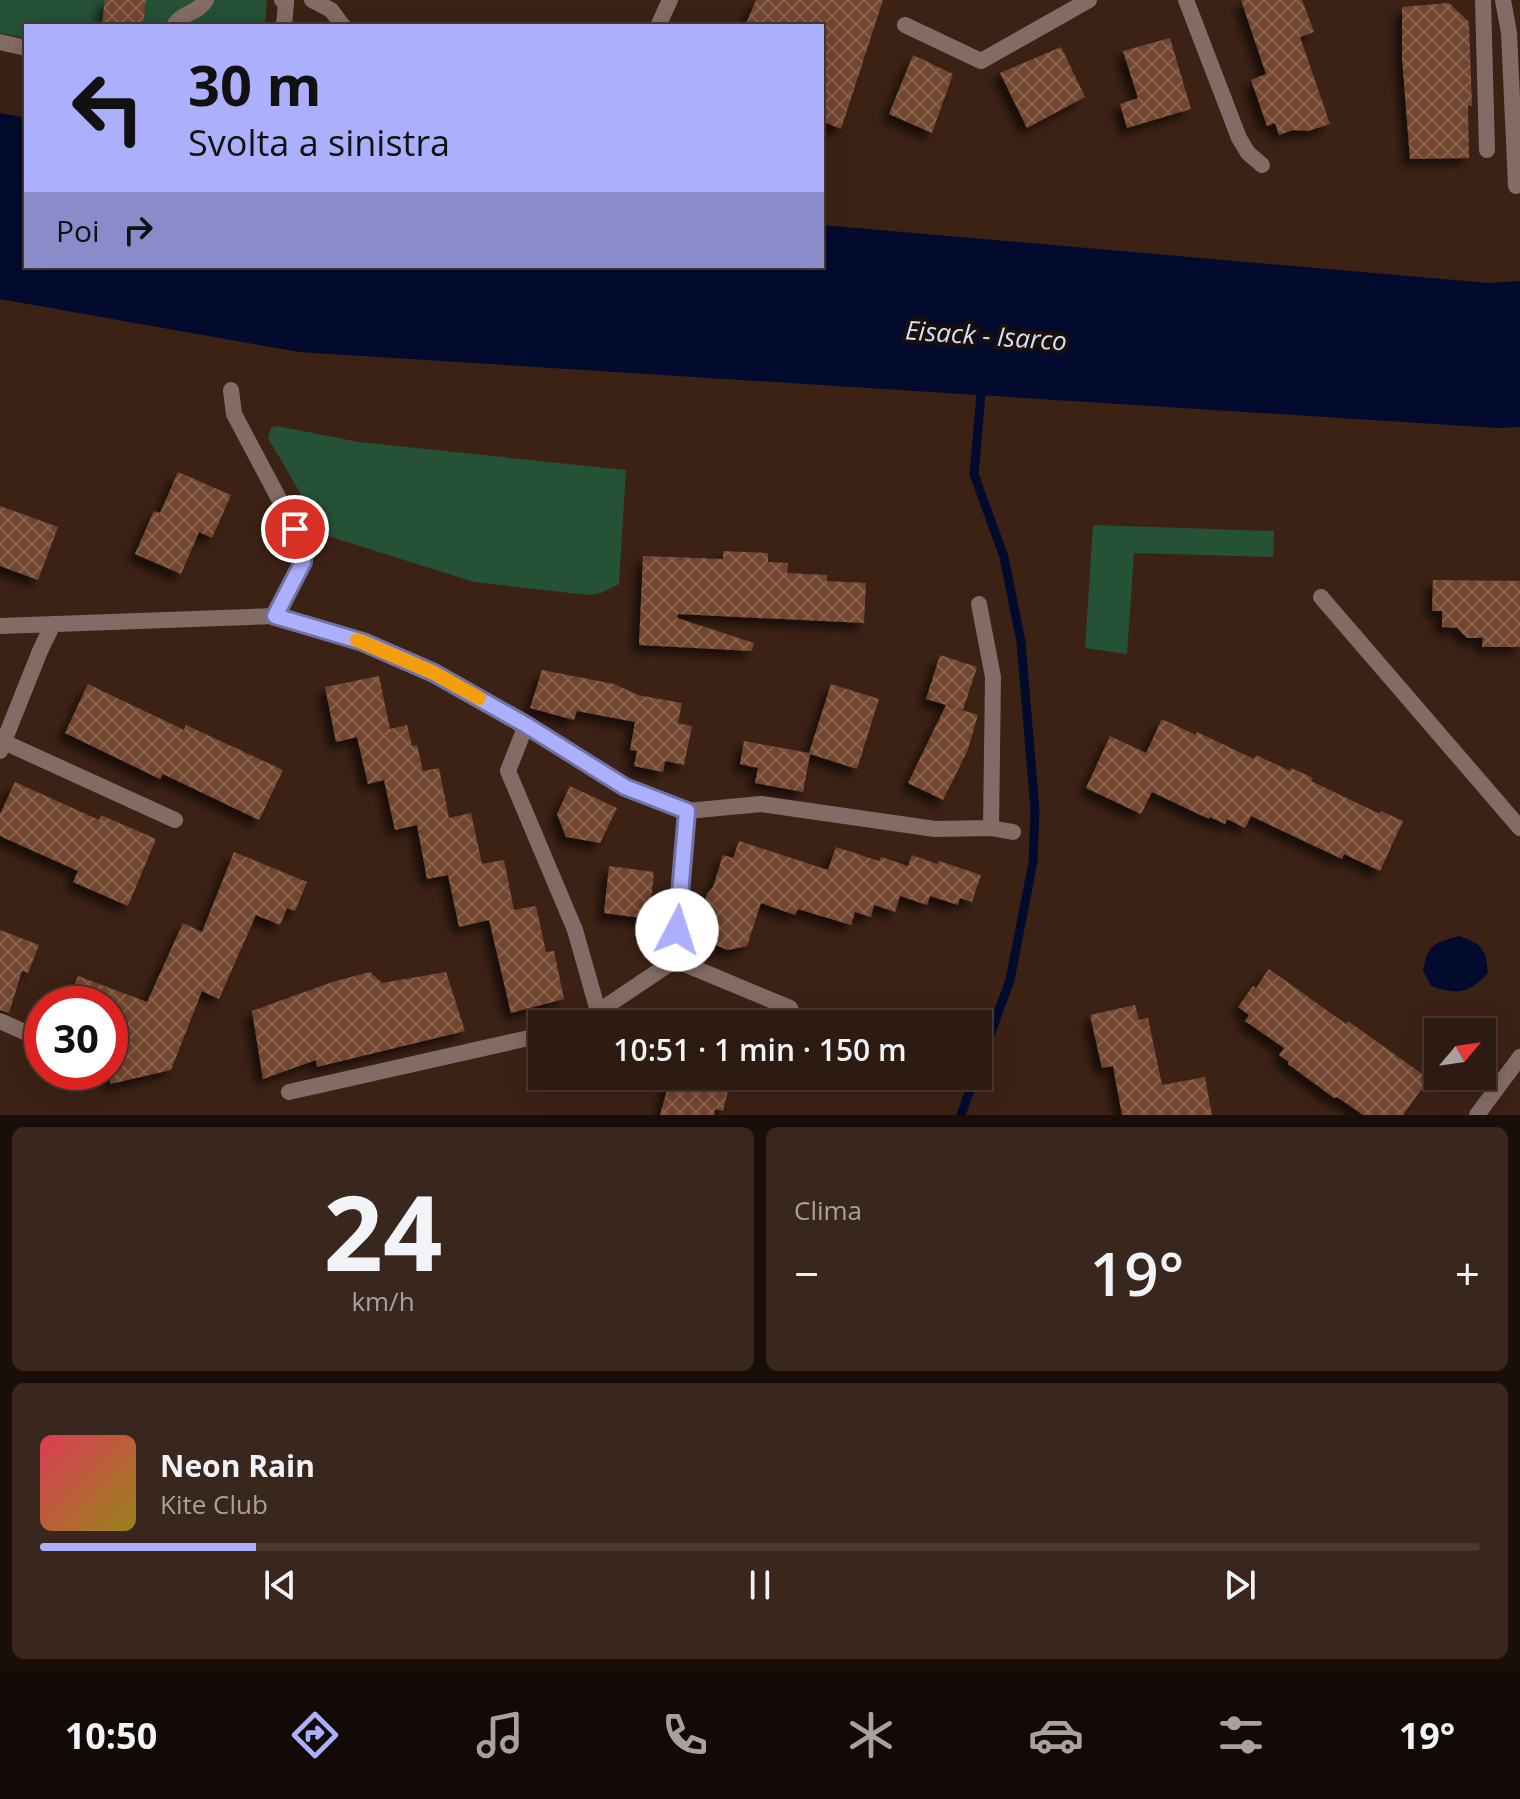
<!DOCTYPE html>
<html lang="it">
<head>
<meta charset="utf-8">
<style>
	body { margin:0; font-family:"Open Sans",sans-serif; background:#39271e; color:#f1f3f6; height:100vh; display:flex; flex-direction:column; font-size:30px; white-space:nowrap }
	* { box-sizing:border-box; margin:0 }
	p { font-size:26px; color:#a7a19f }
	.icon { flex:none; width:44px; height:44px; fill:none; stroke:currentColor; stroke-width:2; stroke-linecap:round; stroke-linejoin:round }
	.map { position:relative; height:1115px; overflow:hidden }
	.panel { display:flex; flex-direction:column; gap:12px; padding:12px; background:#190e09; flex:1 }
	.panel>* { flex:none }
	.guide { position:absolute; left:24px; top:24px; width:800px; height:244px; border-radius:0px; box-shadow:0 4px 20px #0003,0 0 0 2px #483830; background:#acaffb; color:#111; overflow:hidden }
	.needle { width:52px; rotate:61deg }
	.fabs { position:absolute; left:1424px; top:1018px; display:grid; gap:16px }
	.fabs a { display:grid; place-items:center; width:72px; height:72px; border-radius:0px; background:#2d1a10; box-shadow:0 4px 20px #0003,0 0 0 2px #483830; font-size:40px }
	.speed { position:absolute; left:24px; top:986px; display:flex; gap:16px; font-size:40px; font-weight:700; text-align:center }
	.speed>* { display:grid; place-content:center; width:104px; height:104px; border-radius:50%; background:#2d1a10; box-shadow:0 4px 20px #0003,0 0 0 2px #483830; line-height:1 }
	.speed .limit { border:12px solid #d22; background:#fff; color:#111 }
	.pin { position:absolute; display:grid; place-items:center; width:68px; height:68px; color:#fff; margin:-34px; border:4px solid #fff; border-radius:50%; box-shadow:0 2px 8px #0007 }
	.me { position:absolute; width:88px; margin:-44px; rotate:5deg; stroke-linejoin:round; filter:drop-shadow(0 0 6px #0008) }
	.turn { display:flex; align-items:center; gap:28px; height:168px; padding:0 32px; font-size:36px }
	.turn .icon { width:104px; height:104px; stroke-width:2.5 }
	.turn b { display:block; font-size:56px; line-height:68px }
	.then { display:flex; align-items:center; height:76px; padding:0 32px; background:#0003; gap:16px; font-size:30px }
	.big { font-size:60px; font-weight:600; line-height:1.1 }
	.panel .widget { flex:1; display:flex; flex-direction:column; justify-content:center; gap:12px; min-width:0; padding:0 28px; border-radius:12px; background:#39271e }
	.panel .dial { align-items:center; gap:0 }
	.dial b { font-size:104px; line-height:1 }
	.song { display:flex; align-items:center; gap:24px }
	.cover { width:96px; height:96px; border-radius:12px; background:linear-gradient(135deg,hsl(350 70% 55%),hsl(50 70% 35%)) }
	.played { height:8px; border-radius:4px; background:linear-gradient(90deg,#acaffb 15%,#483830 15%) }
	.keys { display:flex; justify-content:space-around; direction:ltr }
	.heat { display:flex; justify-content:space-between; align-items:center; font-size:44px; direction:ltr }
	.panel .tiles { flex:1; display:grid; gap:12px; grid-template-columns:1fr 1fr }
	.widget:last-child { grid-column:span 2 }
	.trip { position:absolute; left:528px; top:1010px; width:464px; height:80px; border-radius:0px; background:#2d1a10; box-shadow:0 4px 20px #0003,0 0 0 2px #483830; font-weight:600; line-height:80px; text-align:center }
	.dock { display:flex; height:128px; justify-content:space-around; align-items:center; background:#120a06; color:#a7a19f }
	.dock .icon { width:56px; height:56px }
	.dock .selected { color:#acaffb }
	.dock b { font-size:36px; color:#f1f3f6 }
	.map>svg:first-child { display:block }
	.green { fill:#255136 }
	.water { fill:#020b2d }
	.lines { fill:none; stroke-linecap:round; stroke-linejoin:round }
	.stream { stroke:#020b2d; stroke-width:9 }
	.building { fill:url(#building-cross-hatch); filter:url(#shadow) }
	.lane { stroke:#846c66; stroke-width:16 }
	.street { stroke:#846c66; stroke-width:16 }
	.route-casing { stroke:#7072a3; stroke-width:20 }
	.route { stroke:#acaffb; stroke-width:14 }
	.slow { stroke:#f59e0b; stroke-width:14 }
	.labels { text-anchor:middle; stroke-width:8; stroke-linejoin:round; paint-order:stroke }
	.water-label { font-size:26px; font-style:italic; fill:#d2e0fc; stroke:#1b0f09 }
</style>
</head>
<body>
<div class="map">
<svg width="1520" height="1115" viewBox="0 0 1520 1115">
	<defs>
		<pattern id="building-cross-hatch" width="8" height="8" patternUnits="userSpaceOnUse" patternTransform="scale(2)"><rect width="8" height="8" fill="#72452e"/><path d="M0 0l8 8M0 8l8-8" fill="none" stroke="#87604c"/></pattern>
		<filter id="shadow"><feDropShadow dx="-7" dy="7" stdDeviation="4" flood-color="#0009"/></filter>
	</defs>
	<rect width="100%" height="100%" fill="#3c2215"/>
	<path class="green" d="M0,0H267L265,26H26V38L0,33Z
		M277,426L359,442L626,470L619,584L601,593L588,595L474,582L325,535L268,438L271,428Z
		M1093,525L1274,531L1273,557L1134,553L1127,654L1085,648Z"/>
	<path class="water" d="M0,113L26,118V266H822V225L1489,283L1520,281V427L1498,428L299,352L0,299Z
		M1459,936C1482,944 1486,948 1488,973C1469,994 1458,995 1431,986L1423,971C1428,944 1434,943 1459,936Z"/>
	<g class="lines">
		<path class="stream" d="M978,1068L1010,980L1033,862L1035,810L1021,642L1004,557L974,474L982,383
			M961,1115L975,1076"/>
	</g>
	<path class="building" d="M105,0H146L143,26L102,24Z
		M756,0H883L841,129L822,121V26H745Z
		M1241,0H1302L1314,32L1300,37L1330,124L1308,131L1293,130L1279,135L1275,123L1267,126L1251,80L1266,74Z
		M1449,3L1469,22L1472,106H1468L1469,158L1410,159L1402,57V7Z
		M1170,38L1191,109L1127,128L1120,104L1138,98L1123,51Z
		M1061,47L1085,97L1027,128L1000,73Z
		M913,55L953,74L932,133L889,114Z
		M178,472L231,495L212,538L199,532L181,574L135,554L154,511L160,513Z
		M0,506L58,527L38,580L0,566Z
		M723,551L768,553V562L788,563L787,573L827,575V581L866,583L864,623L678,614L677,618L754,643L752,651L639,645L643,556L723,559Z
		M1433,580L1520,581V647H1482L1483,638H1467L1457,628L1442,627V611H1432Z
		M940,655L977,667L963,710L926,699Z
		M542,670L614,684L638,695L682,703L678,723L692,726L684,765L665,761L663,772L634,766L637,751L630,750L635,722L577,711L574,720L530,708Z
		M379,676L390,729L407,725L412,746L417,745L423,771L439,768L449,818L471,813L482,864L504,860L514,910L536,906L546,952L554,951L564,999L511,1013L489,920L459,927L448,875L427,879L417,825L395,830L384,780L368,784L357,737L336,742L325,687Z
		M88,684L184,730L186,725L283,770L259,820L163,774L160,779L65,733Z
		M831,684L879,699L857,769L810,754L803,792L755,783L758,768L740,764L744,741L809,753Z
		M946,705L978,715L967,752L943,800L908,783Z
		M1162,719L1196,735L1197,732L1254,759L1256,755L1290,771L1291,768L1313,778L1311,781L1380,814L1381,811L1403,821L1380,871L1344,854L1342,859L1251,816L1245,828L1227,819L1225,824L1210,817L1209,819L1152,792L1141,814L1086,788L1110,736L1146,753Z
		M15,782L99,820L101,815L156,839L128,906L73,882L78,871L0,836V814Z
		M570,786L617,808L600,843L566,837L557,814Z
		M739,841L828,870L836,847L879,861L881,857L908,866L912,855L937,864L939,861L981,875L972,902L960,898L958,905L930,896L927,905L900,896L895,912L874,905L871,917L855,912L851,925L798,909L795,915L761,903L747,946L728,950L702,940L701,913L707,894L713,887L723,855L733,858Z
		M234,852L307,882L295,911L287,908L280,925L256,915L219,999L202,991L171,1070L110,1084V1004H67L78,976L147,1002L183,923L202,932Z
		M609,866L654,872L649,919L604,913Z
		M0,930L39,945L28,973L22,971L9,1013L0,1010Z
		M1269,969L1346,1024L1348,1021L1429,1079L1403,1115H1363L1337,1097L1334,1098L1288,1064L1289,1062L1279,1055L1284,1048L1245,1021L1249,1015L1238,1007L1253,986L1256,988Z
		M370,972L382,983L446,972L465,1031L317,1067L316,1060L263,1079L252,1011L332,982Z
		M1135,1005L1139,1020L1148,1018L1162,1085L1205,1077L1212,1115H1122L1113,1066L1102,1068L1090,1015Z
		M671,1076H732L723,1111L715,1109L714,1115H660Z"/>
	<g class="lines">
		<path class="lane" d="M282,0L286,2L284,26
			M312,0L331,10L343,26
			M174,26C180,13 199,13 206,0
			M0,42L26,48
			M231,390L234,414L295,529L304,549L303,562L275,616
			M0,1021L42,1040"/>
		<path class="street" d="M1186,0L1239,138L1248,153L1262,165
			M1483,0L1487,150
			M1503,0L1509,33L1516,186
			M905,25L981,61L1089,0
			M658,26L670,0
			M1321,597L1520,828
			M979,604L993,677L991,828
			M0,626L275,616L363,642L434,673L526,725L625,787L687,811L761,804L935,829L991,828L1013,832
			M526,725L508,771L575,930L598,1011
			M4,742L175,820
			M0,751L40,651L53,624
			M675,960L790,1008L797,1024
			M580,1024L675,960L687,811
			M289,1092L542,1035
			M1477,1115L1520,1057"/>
	</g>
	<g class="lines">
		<defs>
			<path id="route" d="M295,529L304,549L303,562L275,616L363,642L434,673L526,725L625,787L687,811L677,930"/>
		</defs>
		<use href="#route" class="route-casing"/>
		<use href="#route" class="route"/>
		<path class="slow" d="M357,640L434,673L479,698"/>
	</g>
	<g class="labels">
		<g class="water-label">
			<text transform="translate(986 336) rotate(4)" y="9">Eisack - Isarco</text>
		</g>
	</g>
</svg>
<div class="fabs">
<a><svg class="needle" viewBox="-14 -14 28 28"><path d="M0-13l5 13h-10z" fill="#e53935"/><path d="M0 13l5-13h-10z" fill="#a7a19f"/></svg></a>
</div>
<div class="speed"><div class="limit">30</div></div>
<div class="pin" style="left:295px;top:529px;background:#d93025"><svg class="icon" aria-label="arrive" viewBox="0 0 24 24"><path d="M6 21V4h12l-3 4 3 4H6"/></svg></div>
<svg class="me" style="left:677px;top:930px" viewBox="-20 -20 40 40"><circle r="19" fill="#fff"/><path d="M0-13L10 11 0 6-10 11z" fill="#acaffb"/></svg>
<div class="trip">10:51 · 1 min · 150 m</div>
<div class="guide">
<div class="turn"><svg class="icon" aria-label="left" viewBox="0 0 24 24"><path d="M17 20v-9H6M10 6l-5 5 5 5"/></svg><div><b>30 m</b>Svolta a sinistra</div></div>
<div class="then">Poi<svg class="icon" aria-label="right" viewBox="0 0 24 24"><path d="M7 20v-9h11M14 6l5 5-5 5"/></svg></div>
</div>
</div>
<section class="panel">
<div class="tiles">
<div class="widget dial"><b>24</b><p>km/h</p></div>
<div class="widget"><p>Clima</p>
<div class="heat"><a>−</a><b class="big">19°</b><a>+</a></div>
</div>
<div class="widget">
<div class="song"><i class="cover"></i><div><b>Neon Rain</b><p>Kite Club</p></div></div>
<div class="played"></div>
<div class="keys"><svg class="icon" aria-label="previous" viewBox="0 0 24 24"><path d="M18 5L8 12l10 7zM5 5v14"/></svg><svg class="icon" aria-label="pause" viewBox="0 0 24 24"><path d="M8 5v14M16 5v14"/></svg><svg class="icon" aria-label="next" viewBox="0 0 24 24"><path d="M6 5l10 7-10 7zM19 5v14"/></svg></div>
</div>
</div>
</section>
<nav class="dock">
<b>10:50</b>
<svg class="icon selected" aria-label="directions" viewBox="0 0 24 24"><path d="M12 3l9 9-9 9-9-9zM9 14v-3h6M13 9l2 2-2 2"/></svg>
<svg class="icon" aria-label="music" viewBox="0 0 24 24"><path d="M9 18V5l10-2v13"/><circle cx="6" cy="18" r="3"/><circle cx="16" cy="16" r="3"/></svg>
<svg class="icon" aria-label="phone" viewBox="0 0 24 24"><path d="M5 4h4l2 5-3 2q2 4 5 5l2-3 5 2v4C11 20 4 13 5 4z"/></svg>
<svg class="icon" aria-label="climate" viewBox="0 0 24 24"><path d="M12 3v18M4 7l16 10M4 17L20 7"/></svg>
<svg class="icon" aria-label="car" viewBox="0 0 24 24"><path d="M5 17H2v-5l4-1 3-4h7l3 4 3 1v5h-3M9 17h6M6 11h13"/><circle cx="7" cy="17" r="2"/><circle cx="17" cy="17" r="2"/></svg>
<svg class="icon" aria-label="filters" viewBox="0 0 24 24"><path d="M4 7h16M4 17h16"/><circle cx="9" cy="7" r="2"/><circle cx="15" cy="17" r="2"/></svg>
<b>19°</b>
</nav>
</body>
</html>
